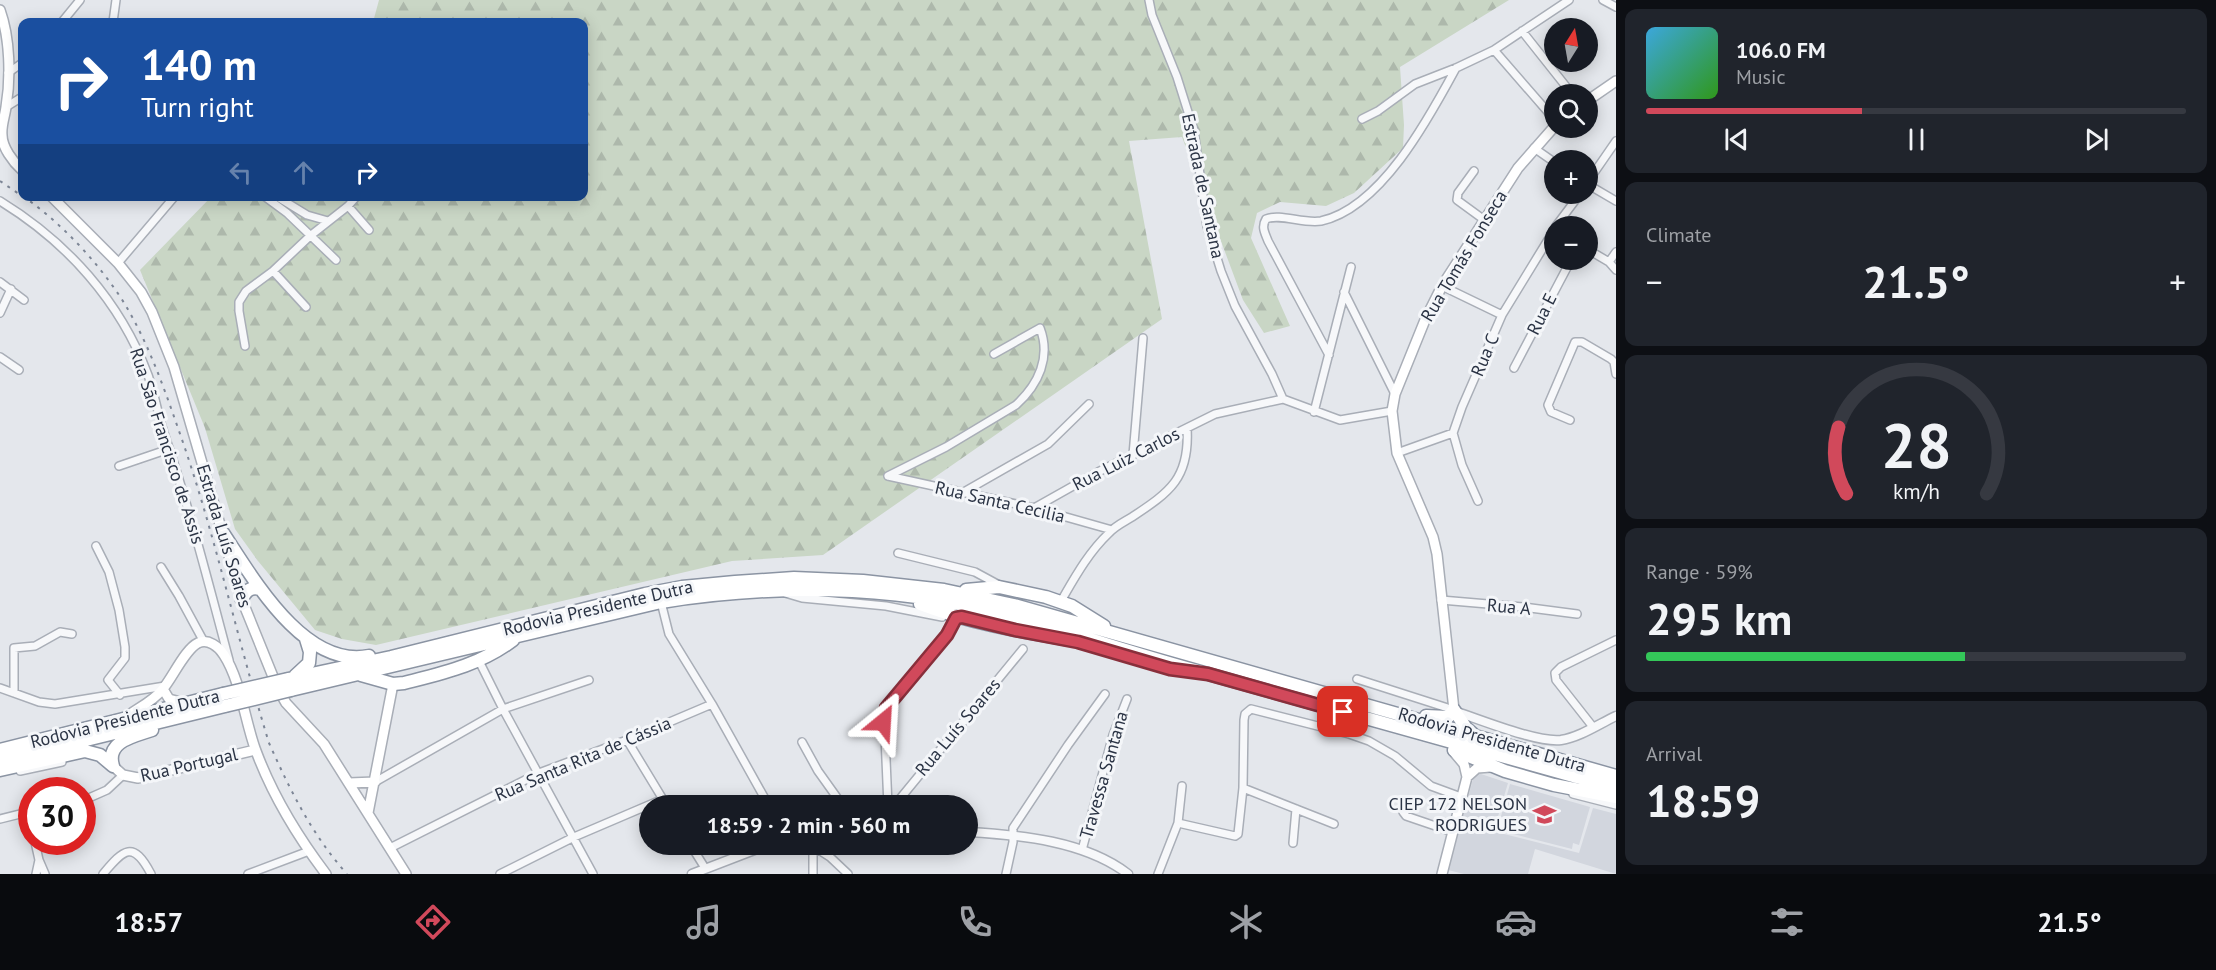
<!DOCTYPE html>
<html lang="en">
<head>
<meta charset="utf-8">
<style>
	body { margin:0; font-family:"PT Sans",sans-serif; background:#20242c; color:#f1f3f6; height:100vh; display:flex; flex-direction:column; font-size:22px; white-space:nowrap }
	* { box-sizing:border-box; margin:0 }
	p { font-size:20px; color:#9ea1a6 }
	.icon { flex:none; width:33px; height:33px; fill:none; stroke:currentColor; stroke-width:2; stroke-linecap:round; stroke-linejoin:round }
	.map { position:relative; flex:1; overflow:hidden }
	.sheet { display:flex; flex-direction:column; gap:9px; padding:9px; background:#0d0f14; width:600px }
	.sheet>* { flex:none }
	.guide { position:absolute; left:18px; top:18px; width:570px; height:183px; border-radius:12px; box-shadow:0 3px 15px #0003; background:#1a4fa0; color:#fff; overflow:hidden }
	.needle { width:39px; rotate:11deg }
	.controls { position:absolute; left:1544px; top:18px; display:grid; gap:12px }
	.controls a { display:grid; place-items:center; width:54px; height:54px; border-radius:50%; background:#171b24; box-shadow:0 3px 15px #0003; font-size:30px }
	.speed { position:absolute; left:18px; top:777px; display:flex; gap:12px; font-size:30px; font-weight:700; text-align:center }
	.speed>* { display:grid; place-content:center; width:78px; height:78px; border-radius:50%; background:#171b24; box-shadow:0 3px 15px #0003; line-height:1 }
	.speed .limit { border:9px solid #d22; background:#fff; color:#111 }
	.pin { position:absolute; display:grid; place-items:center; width:51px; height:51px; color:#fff; margin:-26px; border-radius:12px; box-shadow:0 3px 9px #0006 }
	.me { position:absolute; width:66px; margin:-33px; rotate:27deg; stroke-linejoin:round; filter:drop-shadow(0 0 4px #0008) }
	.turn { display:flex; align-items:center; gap:21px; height:126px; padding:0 24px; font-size:27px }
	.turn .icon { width:78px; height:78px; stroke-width:2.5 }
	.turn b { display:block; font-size:42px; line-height:51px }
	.lanes { display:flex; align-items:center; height:57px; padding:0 24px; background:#0003; justify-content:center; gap:30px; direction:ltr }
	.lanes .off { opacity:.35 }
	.big { font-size:45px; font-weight:700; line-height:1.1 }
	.sheet .widget { flex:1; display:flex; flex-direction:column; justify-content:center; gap:9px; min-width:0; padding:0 21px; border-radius:12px; background:#20242c }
	.sheet .dial { align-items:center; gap:0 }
	.dial svg { height:156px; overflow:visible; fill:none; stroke:#363941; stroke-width:7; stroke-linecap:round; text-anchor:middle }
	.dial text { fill:#f1f3f6; stroke:none }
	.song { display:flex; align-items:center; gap:18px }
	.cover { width:72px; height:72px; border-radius:9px; background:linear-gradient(135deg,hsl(200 70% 55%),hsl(110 70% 35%)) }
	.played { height:6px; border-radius:3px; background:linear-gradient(90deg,#d1495b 40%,#363941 40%) }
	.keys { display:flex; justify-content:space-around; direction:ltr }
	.heat { display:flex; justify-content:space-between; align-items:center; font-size:33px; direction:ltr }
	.charge { height:9px; border-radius:4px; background:linear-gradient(90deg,#34c759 59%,#363941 0) }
	.trip { position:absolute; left:639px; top:795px; width:339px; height:60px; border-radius:30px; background:#171b24; box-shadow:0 3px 15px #0003; font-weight:700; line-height:60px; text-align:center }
	.dock { display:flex; height:96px; justify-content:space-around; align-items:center; background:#090b0e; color:#9ea1a6 }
	.dock .icon { width:42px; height:42px }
	.dock .active { color:#d1495b }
	.dock b { font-size:27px; color:#f1f3f6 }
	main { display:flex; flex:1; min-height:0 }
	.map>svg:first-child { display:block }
	.built { fill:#d2d6de }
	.forest { fill:url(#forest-firs) }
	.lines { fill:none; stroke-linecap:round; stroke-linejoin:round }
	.minor-casing { stroke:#a9aeb7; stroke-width:10 }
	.tertiary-casing { stroke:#a9aeb7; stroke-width:11 }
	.secondary-casing { stroke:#a9aeb7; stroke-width:12 }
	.motorway-casing { stroke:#8b94a3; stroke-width:15 }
	.minor { stroke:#f7f8fa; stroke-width:7 }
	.tertiary { stroke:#f7f8fa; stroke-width:8 }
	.secondary { stroke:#fff; stroke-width:9 }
	.motorway { stroke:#fff; stroke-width:12 }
	.rail { stroke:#7d8696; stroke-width:2; stroke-dasharray:3 6; stroke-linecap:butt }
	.motorway-bridge-casing { stroke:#8b94a3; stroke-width:15; stroke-linecap:butt }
	.motorway-bridge { stroke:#fff; stroke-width:12 }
	.route-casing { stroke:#882f3b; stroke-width:15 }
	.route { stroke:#d1495b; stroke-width:10 }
	.labels { text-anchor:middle; stroke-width:6; stroke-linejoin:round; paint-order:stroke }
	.street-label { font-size:18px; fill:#2b3445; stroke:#f4f6f9 }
	.poi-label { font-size:18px; fill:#2b3445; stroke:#f4f6f9; text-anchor:end }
</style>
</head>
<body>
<main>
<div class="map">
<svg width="1616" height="874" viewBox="0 0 1616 874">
	<defs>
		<pattern id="forest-firs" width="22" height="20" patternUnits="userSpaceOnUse" patternTransform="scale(1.5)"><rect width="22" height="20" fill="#c9d6c5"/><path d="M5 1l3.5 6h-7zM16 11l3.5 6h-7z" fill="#adb8ab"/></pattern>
	</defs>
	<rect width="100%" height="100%" fill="#e4e7ec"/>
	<path class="built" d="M1475,772L1508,783L1496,823L1501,826L1500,833L1579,853L1593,808L1616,814V874L1535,849L1528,874H1464L1448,870Z
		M1510,784L1590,807L1579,845L1573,843L1572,849L1502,831L1504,822L1500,820Z"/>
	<path class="forest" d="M379,0H1509L1400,67L1404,125L1403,148L1354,193L1326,206L1280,202L1257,213L1251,238L1290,326L1264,333L1243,300L1182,137L1129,141L1162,319L823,555L732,561L376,645L342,639L315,630L258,561L235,529L205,428L140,270L211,197L584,196V22H373Z"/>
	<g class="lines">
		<defs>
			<path id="minor" d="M1149,0L1152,15L1177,77L1194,131L1207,226L1221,271L1235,306L1272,374L1283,399
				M1603,0L1616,7
				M62,22L80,0
				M113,22L116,0
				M1522,31L1572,94
				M1494,50L1554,119
				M8,73L22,63
				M6,107L22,97
				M1362,119L1378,111L1415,84L1456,68L1494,50L1569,0
				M1534,148L1554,162
				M1474,171L1458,193L1457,200L1483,219
				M1587,183L1616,141
				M1587,184L1616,201
				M264,196L287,213L336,260
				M276,196L307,215L328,221
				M0,201C67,242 120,301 148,375C155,395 158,416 165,436C190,510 209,585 229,660
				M348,206L369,230
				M1556,226L1580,194
				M1587,249L1609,262L1616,252
				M1609,262L1616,270
				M118,263L175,196
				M273,271L306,307
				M0,282L24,300
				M1442,286L1502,315
				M1344,292L1395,394
				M0,313L11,289
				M245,346L239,311V302L246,291L273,271L310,236L348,206L357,196
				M1329,355L1268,241C1265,233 1261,227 1266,219C1280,213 1303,224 1321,221C1381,208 1429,118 1456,68
				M0,357L19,370
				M1514,368L1571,260
				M1283,399L1340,420L1392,411
				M1314,412L1351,267
				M1570,420L1551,412L1548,405L1575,342H1582L1611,359L1614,362L1616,374
				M1453,433L1462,465L1478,501
				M1397,453L1453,433L1462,407L1502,315L1554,230
				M1133,455L1143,338
				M119,466L169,449
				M888,476L946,447L1016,405C1039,384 1051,357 1040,328L994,354
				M888,476L1034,508L1112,530
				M962,493L1048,444L1089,404
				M1034,508L1098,472L1215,414L1283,399
				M96,546L109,572L119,610L125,647V658L108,680L120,695
				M898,553L975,572L999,585
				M161,567L179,596L204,642
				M785,593L802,598L886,606L942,617
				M1441,600L1523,607L1577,614
				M1061,601C1075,577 1088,553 1109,533C1115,526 1124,522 1132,517C1170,492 1190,478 1187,428
				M661,602L669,634L712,704L769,806
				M479,661L503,709L593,874
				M1357,679L1454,710
				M0,688L39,702L55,704L165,686
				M14,693V648L35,646L60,632L72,634
				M1593,727L1556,680L1555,673L1561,667L1616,640
				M627,740L667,806
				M802,742L818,771L843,806
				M20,771L62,762
				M375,782L503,709L589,680
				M1243,788L1334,824
				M1573,794L1616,805
				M82,801L107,790L123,775
				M888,806L884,713L886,708L947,635L956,618
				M894,806L1023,649
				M1404,806L1403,812L1406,816L1453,832
				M0,819L32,811
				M1178,823L1235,836L1238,834L1243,788L1244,720L1245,714L1251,709L1349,734L1369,741L1395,756L1431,786L1461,797
				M35,842L39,860L45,874
				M1293,843L1296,809
				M690,844L705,868
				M813,846L830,857L848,874
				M390,848L539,773L627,740L712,704
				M1082,850L1113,735L1127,699
				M36,874L39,860
				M103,874C124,849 133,840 151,874
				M248,874L309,851
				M500,874L574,837L663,799
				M813,874V844
				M1006,874L1013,842V828L1068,745L1105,694
				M1158,874L1178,823L1182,786"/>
			<path id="tertiary" d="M1454,711C1479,719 1537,743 1561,740C1580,737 1599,724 1616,716
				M968,832C1021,835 1085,841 1128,874
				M692,874L770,844"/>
			<path id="secondary" d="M0,10C10,38 11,77 6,107C5,116 1,125 2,135C2,147 13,162 22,170
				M1587,101L1616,81
				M51,196L118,263L141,292L152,312L174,367L242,600L278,689L286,703L324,744L406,874
				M163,689L169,699L184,703
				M1454,710L1437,554L1433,537L1397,453L1392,411L1395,394L1425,320L1442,286L1518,168L1554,127
				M129,715C140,707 153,701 162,690C172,679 185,649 198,643C208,638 219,647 224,655C241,681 245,722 256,751C272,794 298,837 326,874
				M113,766L123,775L138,778L255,750
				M1467,777L1477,768L1491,767
				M349,783L375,782
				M368,813L393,684
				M1442,874L1467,777L1464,764L1453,751"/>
			<path id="motorway" d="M223,533C253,578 304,669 369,656
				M966,590L999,587L1046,597L1072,606L1104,626
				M242,600C245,591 251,586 260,589
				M920,604C967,622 1017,631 1066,639
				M361,675L393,684L404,683C443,673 480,665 513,640
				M295,676L309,663L310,652L306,639
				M288,679L391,657L645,594L682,587L735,582L794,578L863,581L944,590L1014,605L1616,776
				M291,690L661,602C772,584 890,585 999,613C1066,630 1131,653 1198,671C1337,710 1476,750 1616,788
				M1426,716L1448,717L1454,710L1466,728L1474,735
				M0,750L223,694
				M1454,750L1505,771L1554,785L1616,797
				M0,761L225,706
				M113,766C105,741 135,736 152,730
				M0,770L85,751L100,755L113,766"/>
		</defs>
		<use href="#minor" class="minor-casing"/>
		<use href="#tertiary" class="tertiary-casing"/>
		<use href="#secondary" class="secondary-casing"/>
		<use href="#motorway" class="motorway-casing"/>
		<use href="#minor" class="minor"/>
		<use href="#tertiary" class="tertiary"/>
		<use href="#secondary" class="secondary"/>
		<use href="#motorway" class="motorway"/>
		<path class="rail" d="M0,181L22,196
			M23,196C62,224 95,259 121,298C147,339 163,385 179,431C215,533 237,639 269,743C290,790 312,835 347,874"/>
		<defs>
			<path id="motorway-bridge" d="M223,694L288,679
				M225,706L291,690"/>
		</defs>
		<use href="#motorway-bridge" class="motorway-bridge-casing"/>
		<use href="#motorway-bridge" class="motorway-bridge"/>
	</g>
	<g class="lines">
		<defs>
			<path id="route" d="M883,722L886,708L947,635L956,618L962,617L1015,630L1078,642L1170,669L1208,674L1343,712"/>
		</defs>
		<use href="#route" class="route-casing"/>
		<use href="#route" class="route"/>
	</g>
	<defs>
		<symbol id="school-bare" viewBox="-9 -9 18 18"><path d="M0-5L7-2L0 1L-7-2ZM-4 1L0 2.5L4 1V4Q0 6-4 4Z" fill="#d1495b" stroke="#f4f6f9" stroke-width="2.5" paint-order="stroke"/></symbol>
	</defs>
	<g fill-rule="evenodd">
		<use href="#school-bare" x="1528" y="798" width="33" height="33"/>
	</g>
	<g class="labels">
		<g class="street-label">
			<text transform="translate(1203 186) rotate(78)" y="6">Estrada de Santana</text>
			<text transform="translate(1464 256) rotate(-59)" y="6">Rua Tomás Fonseca</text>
			<text transform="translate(1542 314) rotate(-63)" y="6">Rua E</text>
			<text transform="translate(1485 355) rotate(-67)" y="6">Rua C</text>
			<text transform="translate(167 446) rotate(72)" y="6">Rua São Francisco de Assis</text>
			<text transform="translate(1126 459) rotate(-27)" y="6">Rua Luiz Carlos</text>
			<text transform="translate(1000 502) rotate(13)" y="6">Rua Santa Cecilia</text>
			<text transform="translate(224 536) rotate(73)" y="6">Estrada Luís Soares</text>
			<text transform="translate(1509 607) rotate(5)" y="6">Rua A</text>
			<text transform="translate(598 608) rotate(-13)" y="6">Rodovia Presidente Dutra</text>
			<text transform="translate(125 719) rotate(-14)" y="6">Rodovia Presidente Dutra</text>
			<text transform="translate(958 727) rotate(-50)" y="6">Rua Luís Soares</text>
			<text transform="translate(1492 740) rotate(16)" y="6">Rodovia Presidente Dutra</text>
			<text transform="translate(583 759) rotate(-23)" y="6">Rua Santa Rita de Cássia</text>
			<text transform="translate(189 765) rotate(-13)" y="6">Rua Portugal</text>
			<text transform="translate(1104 775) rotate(-74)" y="6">Travessa Santana</text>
		</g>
		<g class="poi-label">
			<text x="1527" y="810">CIEP 172 NELSON<tspan x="1527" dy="21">RODRIGUES</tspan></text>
		</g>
	</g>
</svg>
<div class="controls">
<a><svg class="needle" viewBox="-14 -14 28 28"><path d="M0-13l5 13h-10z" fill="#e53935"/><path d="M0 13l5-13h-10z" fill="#9ea1a6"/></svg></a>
<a><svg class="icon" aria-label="search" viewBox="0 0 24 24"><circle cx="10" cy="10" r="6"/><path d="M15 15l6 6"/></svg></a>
<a>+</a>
<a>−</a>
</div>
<div class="speed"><div class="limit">30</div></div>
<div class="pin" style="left:1343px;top:712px;background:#d93025"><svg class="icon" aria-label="arrive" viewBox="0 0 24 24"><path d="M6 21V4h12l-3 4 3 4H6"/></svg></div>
<svg class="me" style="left:883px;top:722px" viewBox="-20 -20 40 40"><path d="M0-17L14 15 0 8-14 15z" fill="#d1495b" stroke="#fff" stroke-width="4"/></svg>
<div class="trip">18:59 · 2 min · 560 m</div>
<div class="guide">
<div class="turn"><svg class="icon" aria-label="right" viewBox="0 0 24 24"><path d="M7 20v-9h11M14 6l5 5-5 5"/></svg><div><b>140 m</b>Turn right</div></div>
<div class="lanes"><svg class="icon off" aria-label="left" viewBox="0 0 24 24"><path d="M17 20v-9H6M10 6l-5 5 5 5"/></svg><svg class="icon off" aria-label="ahead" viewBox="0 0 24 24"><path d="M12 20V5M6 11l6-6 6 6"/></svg><svg class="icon" aria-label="right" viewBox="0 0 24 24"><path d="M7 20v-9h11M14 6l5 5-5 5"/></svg></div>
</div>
</div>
<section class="sheet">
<div class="widget">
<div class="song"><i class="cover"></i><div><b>106.0 FM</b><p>Music</p></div></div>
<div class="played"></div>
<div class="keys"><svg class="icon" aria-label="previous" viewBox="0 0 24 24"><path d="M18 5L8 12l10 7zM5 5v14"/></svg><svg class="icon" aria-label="pause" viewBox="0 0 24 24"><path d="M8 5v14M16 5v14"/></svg><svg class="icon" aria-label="next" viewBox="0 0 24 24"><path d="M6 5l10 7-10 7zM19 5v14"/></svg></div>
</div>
<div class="widget"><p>Climate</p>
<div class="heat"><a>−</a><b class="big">21.5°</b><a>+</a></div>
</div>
<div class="widget dial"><svg viewBox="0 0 100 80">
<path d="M14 69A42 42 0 1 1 86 69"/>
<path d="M14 69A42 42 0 0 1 10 35" stroke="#d1495b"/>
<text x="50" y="56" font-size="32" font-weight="700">28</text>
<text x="50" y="72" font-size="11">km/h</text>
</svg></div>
<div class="widget"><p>Range · 59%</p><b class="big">295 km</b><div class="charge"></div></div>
<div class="widget"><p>Arrival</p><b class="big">18:59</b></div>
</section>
</main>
<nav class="dock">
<b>18:57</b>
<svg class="icon active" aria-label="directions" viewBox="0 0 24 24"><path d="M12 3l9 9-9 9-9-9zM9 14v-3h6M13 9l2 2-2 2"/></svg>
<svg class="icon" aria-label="music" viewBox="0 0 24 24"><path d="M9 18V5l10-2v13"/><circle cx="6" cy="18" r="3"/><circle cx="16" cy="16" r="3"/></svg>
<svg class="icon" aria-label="phone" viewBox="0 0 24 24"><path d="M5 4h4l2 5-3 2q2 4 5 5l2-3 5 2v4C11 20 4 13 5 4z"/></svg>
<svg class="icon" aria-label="climate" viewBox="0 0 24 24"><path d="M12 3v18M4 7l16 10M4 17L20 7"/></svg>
<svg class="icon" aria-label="car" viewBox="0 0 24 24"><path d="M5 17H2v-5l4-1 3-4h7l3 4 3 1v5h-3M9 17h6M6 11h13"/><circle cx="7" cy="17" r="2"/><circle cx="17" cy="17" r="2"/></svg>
<svg class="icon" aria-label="filters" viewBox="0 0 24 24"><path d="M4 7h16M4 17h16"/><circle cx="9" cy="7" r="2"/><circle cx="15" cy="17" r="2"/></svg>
<b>21.5°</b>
</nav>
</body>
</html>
